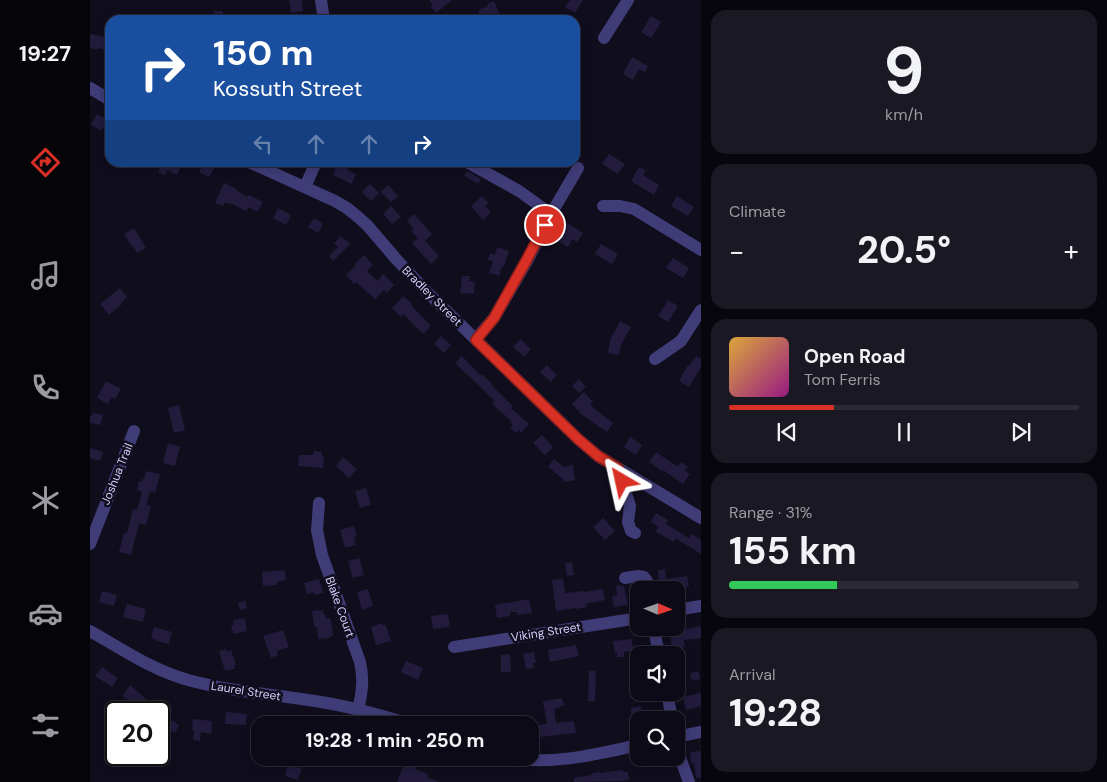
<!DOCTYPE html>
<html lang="en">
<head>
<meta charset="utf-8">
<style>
	body { margin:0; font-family:"DM Sans",sans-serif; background:#1a1823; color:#f1f3f6; height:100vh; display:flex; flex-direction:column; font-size:19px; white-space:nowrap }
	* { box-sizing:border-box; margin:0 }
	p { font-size:16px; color:#9a9aa1 }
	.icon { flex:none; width:28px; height:28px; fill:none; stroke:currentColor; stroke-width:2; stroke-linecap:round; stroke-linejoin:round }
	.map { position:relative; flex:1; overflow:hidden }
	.panel { display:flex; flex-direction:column; gap:10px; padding:10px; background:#07060c; width:406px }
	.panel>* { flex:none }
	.banner { position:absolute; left:15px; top:15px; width:475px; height:152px; border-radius:15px; box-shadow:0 2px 12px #0003,0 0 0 1px #2c2b35; background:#1a4fa0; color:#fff; overflow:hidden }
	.needle { width:32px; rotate:92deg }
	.fabs { position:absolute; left:540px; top:581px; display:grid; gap:10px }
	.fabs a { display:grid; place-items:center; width:55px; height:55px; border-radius:10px; background:#0c0a16; box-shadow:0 2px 12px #0003,0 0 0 1px #2c2b35; font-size:25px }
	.speed { position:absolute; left:15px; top:701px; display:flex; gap:10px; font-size:25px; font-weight:700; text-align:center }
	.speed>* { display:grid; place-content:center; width:65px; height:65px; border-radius:50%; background:#0c0a16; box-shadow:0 2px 12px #0003,0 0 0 1px #2c2b35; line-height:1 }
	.speed .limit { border:2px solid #111; border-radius:8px; background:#fff; color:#111 }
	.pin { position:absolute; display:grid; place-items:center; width:42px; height:42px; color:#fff; margin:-21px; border:2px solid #fff; border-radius:50%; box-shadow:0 1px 5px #0007 }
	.me { position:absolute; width:55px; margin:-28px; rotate:324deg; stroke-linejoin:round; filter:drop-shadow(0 0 4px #0008) }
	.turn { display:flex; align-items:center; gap:18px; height:105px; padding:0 25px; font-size:22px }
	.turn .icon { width:65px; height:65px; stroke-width:2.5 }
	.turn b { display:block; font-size:35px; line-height:42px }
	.lanes { display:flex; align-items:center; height:48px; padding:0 25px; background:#0003; justify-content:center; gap:25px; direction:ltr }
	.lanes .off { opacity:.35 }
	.big { font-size:38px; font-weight:700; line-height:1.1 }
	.panel .tile { flex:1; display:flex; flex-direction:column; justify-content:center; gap:8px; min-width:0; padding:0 18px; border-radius:15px; background:#1a1823 }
	.panel .dial { align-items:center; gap:0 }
	.dial b { font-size:65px; line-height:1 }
	.song { display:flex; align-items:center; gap:15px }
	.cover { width:60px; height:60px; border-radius:8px; background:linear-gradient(135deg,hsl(40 70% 55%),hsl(310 70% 35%)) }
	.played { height:5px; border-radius:2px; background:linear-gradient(90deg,#d93025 30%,#2c2b35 30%) }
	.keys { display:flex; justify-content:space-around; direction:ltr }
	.heat { display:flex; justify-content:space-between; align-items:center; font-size:28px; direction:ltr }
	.charge { height:8px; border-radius:4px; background:linear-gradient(90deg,#34c759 31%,#2c2b35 0) }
	.trip { position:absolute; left:161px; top:716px; width:288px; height:50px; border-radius:15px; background:#0c0a16; box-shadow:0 2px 12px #0003,0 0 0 1px #2c2b35; font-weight:700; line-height:50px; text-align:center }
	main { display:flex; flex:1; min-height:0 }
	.tabs { display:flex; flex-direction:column; width:90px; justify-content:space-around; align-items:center; background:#050409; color:#9a9aa1 }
	.tabs .icon { width:35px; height:35px }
	.tabs .active { color:#d93025 }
	.tabs b { font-size:22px; color:#f1f3f6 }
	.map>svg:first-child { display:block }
	.building { fill:#221b3c }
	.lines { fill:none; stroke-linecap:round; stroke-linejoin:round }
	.minor { stroke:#3f3c78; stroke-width:12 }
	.route-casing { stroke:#8d1f18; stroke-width:12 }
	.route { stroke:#d93025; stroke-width:9 }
	.labels { text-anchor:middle; stroke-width:5; stroke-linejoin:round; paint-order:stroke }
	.street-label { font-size:12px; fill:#d3cdfb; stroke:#100d1d }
</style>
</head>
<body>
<main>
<nav class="tabs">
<b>19:27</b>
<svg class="icon active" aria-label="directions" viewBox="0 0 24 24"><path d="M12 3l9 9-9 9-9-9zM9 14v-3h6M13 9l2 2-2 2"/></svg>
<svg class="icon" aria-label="music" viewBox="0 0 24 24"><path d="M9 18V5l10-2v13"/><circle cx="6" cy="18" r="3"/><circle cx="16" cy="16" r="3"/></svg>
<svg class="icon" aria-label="phone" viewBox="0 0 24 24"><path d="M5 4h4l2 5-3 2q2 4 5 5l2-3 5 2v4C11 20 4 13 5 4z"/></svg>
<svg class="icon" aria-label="climate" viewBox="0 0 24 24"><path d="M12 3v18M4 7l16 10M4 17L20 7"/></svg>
<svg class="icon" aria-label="car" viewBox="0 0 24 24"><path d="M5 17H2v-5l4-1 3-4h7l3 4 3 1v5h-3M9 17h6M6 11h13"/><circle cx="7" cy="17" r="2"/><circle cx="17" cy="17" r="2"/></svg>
<svg class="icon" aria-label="filters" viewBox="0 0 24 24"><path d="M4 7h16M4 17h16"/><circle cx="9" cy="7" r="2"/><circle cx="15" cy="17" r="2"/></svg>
</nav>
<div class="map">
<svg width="611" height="782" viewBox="0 0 611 782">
	<rect width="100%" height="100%" fill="#100d1d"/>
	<path class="building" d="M199,0H212L213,11L201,13Z
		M339,0H362L346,13L341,7L343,5Z
		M480,0H493L485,13L475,7Z
		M404,1L410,15L403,18L402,16L392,20L388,10L398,6L397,4Z
		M124,11H133V20H124Z
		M561,16L571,22L561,38L551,32Z
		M0,34L20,38V50L19,51L8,48L7,50L0,48Z
		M542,57L558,66L555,72L549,69L543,80L533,74Z
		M7,114L18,120L11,131L1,124Z
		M519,154L535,164L528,174L512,164Z
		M73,162H93L87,175L77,170L75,175L68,172Z
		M114,162L125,167L119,177L109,172Z
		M248,162H261L257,170L266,174L262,184L243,175Z
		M549,167L556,171L553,175L569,185L564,195L541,181Z
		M377,171L391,179L388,184L374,176Z
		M134,183L147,189L146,190L157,197L159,195L173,202L167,212L158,207L156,211L140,203L139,204L135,202L133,206L125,203Z
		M280,184L289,193L281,201L272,192Z
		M298,185L308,196L301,202L291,192Z
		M392,196L399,203L395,206L401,212L393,220L381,206Z
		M587,196L604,207L598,216L581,206Z
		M301,206L311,217L302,224L293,214Z
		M188,208L201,215L196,225L183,218Z
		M324,214L342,234L335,241L349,256L341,264L322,243L328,238L321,231L324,229L317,221Z
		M224,218L233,224L228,233L218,227Z
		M477,223L493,233L487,242L482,239L478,247L466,240Z
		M44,228L56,248L47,253L43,246L42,247L34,234Z
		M251,236L260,244L243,261L239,256L248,247L244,243Z
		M511,244L528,254L522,264L505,254Z
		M407,247L419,251L414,267L412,266L409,276L399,273L403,261L398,260L400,253L405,255Z
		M274,255L283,265L277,271L288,281L293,274L304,285L297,293L294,290L285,299L266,282L264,284L256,275L266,265L265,264Z
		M583,258L599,268L593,278L576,268Z
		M372,276H380L379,281L385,282L384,294L370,293Z
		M30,288L37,297L31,303L32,304L19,315L10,304Z
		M313,296L322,304L321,305L341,326L333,334L313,314L311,317L302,308Z
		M578,300L588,306L578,322L568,316Z
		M530,321L541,327L531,345L529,355L518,353L520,340Z
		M351,336L361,345L354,353L344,344Z
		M430,339L441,349L434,357L423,347Z
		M372,356L391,376L392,374L403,385L402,386L423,406L421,408L439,424L431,433L429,430L426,433L420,428L423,425L420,422L421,421L402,404L405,401L365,363Z
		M606,356L611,359V367L599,387L589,381L598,365L599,366Z
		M457,365L467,375L461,382L450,372Z
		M489,379L496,387L489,393L482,386Z
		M16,381L31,389L25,399L22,397L18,404L7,398Z
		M494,392L503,402L500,404L506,410L523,423L517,432L491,414L482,404Z
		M89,405L95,430L84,433L78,408Z
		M3,413L13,415L10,425L0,423V416H2Z
		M452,435L463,447L455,455L443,443Z
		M540,437L552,445L546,455L534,447Z
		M78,443L90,447L85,466L73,463Z
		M0,448L13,452L10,461L0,458Z
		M224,451L232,452V456H234L233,468L208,466L209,455H223Z
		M566,452L585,465L588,466L591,462L598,467L595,471L600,474L593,484L573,470L572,471L559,462Z
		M253,457L267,469L259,478L246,466Z
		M464,459L474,467L483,465L485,480L474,482L473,479L458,467Z
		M56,471L70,474L65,493L60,492L56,505L61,506L56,525L49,523L41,555L29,552L34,533H37L43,509L47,510L52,492L47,490L49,481L51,482L52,479H54Z
		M276,488L281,505L270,508L265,491Z
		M566,513L578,520L576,524L599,538L602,534L611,540V554L585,538L584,542L566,532L568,527L561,522Z
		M513,518L525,531L515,540L503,527Z
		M264,526L267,536L264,537L266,545L255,548L250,530Z
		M269,558L274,575L263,578L258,561Z
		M482,562L484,575L477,576L475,563Z
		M575,569L576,579L597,576L599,587L582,590H569L568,570Z
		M195,570L196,580L187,582V585L173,586L172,572Z
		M229,579L233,593L224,595L223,592L217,594L214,583Z
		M473,579L475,593L494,591V592L513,589L515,600L496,604L497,607L486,609V608L466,611L462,580Z
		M526,585L534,586L538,605L524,607L522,596L527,595Z
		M278,589L283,606L272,610L267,592Z
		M12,591L27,595L24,606L9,602Z
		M439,599L442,613L427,615V612H420V616L407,618L405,605Z
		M155,601L157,608L150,610L148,603Z
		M37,604L56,609L53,622L33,617Z
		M233,610L234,615H236V619L240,618L241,621L243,636H240V638L228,639L227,627H224L222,611Z
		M358,614L360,627L343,629L341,616Z
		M155,618L157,631L143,634L141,625H144L143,620Z
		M292,623V626L296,625L301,641L286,645L281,627Z
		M611,626V638L594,640L595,647L582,648L580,632Z
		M64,627L82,632L79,644L66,641L67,640L61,638Z
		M193,630L199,647L187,651L188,655L181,658L173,636Z
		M542,639L543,651L534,652V657H527V653L525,654L523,641Z
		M486,645L489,656L460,662L458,650Z
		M136,649L137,652L141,650L146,665H144L145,669L135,671L129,651Z
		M444,652L446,663H443L444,668L436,669L433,654Z
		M420,654L421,672H411V655Z
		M316,661L333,668L328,680L311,672Z
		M549,666V686L542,687L539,668Z
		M12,667L28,678L22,687L5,676Z
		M499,670L506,671L505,701H498Z
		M608,671L610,679L602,681L600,673Z
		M40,685L56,699L47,706L32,696Z
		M611,693V706L596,710L593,697Z
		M472,698L474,705L470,706L471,707L464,709L466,723L484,721L486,733L449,737L448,725L457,724L453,701Z
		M64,703L84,712H78L69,731V712H60Z
		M551,706V709H553L554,720L542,721L541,708Z
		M136,712L157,714L156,725L135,724Z
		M103,719L122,721L121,734L111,732L110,741L103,740L104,730H102Z
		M82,720L89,725L85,733L77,728Z
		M611,751V778H606L604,763L601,764L600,752Z
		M212,758H238L234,767Z
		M315,762L326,767L325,769L338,774L337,777L349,782H307Z
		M198,766L203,768V766L212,769L207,780L195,776Z
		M533,770V772H538L539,780H535V781L484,782V778L502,775V773L510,772V773Z"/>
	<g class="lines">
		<path class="minor" d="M231,0L234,20
			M514,38L538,0
			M0,88L20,100
			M159,162L245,201L257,208L268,217L277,225L307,260L337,292L488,439L508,456L611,518
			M377,162L429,191L461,214
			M215,187L226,162
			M513,206H530L544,209L611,250
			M386,339L404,318L437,261L461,214L488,168
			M565,359L591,341L611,310
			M528,468L540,506L538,522L541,531L545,533
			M229,503L227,530L232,555L270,662C274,679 272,693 268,710
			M0,544L44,431
			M535,578L548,576L554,577L557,581L558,590
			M586,610L611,606
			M564,628L569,655
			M0,631C32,649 62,670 98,680C138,691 178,694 218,700C254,705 288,714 322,725
			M364,647L549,618
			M577,692L582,720
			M586,737L611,732
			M586,741L588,752L599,782
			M421,758C466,765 505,754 549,745"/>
	</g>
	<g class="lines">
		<defs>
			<path id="route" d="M455,225L436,261L404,318L386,340L488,439L508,456L528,468L532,481"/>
		</defs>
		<use href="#route" class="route-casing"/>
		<use href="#route" class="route"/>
	</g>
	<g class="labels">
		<g class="street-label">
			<text transform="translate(342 296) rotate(45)" y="4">Bradley Street</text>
			<text transform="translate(27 474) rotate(-68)" y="4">Joshua Trail</text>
			<text transform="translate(250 607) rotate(70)" y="4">Blake Court</text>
			<text transform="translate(456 632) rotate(-9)" y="4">Viking Street</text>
			<text transform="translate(156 691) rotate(9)" y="4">Laurel Street</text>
		</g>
	</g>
</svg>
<div class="fabs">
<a><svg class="needle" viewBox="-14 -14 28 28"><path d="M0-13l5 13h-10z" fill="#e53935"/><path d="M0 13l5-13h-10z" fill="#9a9aa1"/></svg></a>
<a><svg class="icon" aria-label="sound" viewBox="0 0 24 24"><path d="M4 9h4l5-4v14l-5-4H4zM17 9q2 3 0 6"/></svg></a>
<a><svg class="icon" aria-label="search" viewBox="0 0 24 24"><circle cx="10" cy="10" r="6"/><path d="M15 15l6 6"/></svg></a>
</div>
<div class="speed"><div class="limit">20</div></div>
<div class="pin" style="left:455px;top:225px;background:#d93025"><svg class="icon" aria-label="arrive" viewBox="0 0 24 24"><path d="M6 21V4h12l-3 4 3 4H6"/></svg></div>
<svg class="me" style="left:532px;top:481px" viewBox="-20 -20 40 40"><path d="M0-17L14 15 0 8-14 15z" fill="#d93025" stroke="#fff" stroke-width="4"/></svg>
<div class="trip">19:28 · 1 min · 250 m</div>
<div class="banner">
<div class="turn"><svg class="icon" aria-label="right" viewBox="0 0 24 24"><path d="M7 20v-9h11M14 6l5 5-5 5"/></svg><div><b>150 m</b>Kossuth Street</div></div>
<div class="lanes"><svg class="icon off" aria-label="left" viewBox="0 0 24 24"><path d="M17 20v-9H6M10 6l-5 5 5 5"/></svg><svg class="icon off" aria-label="ahead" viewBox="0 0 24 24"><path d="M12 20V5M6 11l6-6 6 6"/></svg><svg class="icon off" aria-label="ahead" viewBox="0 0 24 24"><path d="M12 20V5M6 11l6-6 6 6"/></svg><svg class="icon" aria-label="right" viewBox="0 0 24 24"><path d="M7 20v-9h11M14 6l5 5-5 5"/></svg></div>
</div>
</div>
<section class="panel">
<div class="tile dial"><b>9</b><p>km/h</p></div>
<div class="tile"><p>Climate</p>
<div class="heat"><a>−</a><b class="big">20.5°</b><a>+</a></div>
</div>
<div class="tile">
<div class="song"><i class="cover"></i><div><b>Open Road</b><p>Tom Ferris</p></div></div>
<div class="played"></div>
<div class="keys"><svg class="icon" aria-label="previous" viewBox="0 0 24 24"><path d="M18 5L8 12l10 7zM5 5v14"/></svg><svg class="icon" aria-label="pause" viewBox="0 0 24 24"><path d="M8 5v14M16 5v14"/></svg><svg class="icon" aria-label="next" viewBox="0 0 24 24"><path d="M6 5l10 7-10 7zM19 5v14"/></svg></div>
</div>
<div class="tile"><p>Range · 31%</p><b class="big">155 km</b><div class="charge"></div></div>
<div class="tile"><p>Arrival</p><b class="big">19:28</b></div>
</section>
</main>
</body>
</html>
